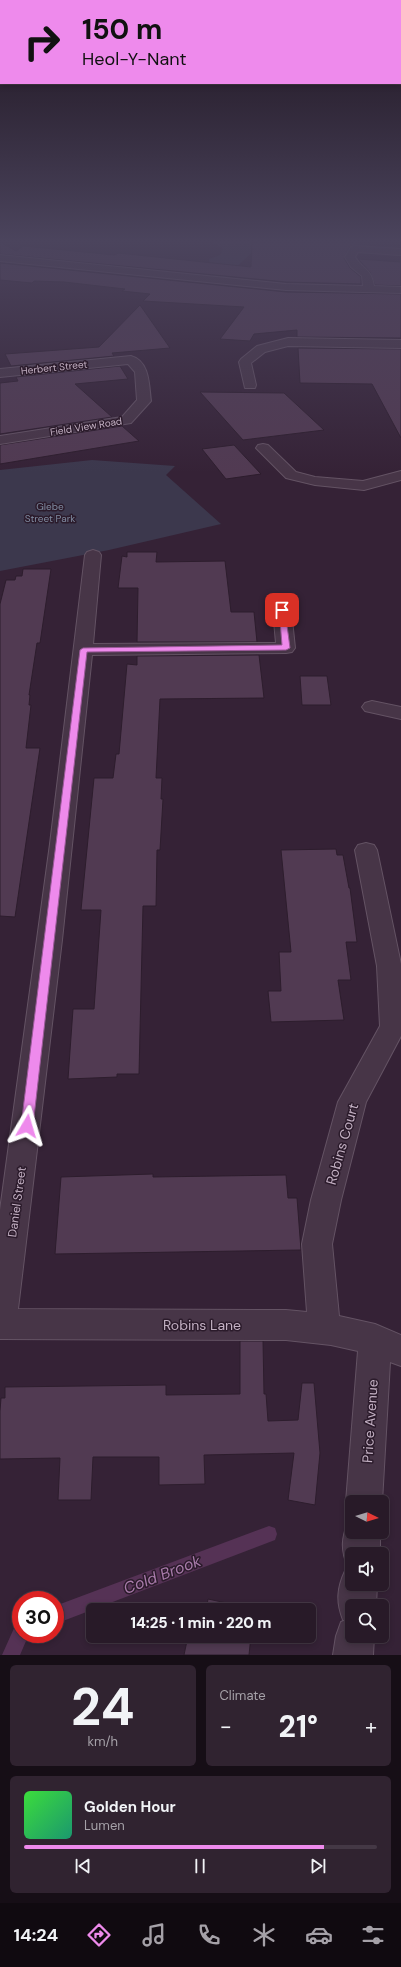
<!DOCTYPE html>
<html lang="en">
<head>
<meta charset="utf-8">
<style>
	body { margin:0; font-family:"DM Sans",sans-serif; background:#302330; color:#f1f3f6; height:100vh; display:flex; flex-direction:column; font-size:15px; white-space:nowrap }
	* { box-sizing:border-box; margin:0 }
	p { font-size:13px; color:#a5a1a8 }
	.icon { flex:none; width:22px; height:22px; fill:none; stroke:currentColor; stroke-width:2; stroke-linecap:round; stroke-linejoin:round }
	.map { position:relative; height:1655px; overflow:hidden }
	.sheet { display:flex; flex-direction:column; gap:10px; padding:10px; background:#160e16; flex:1 }
	.sheet>* { flex:none }
	.top-card { position:absolute; left:0px; top:0px; width:401px; height:84px; box-shadow:0 2px 6px #0003,0 0 0 1px #443845; background:#ee8aec; color:#111; overflow:hidden }
	.needle { width:26px; rotate:95deg }
	.controls { position:absolute; left:345px; top:1495px; display:grid; gap:8px }
	.controls a { display:grid; place-items:center; width:44px; height:44px; border-radius:6px; background:#281a28; box-shadow:0 2px 6px #0003,0 0 0 1px #443845; font-size:20px }
	.speed { position:absolute; left:12px; top:1591px; display:flex; gap:8px; font-size:20px; font-weight:700; text-align:center }
	.speed>* { display:grid; place-content:center; width:52px; height:52px; border-radius:50%; background:#281a28; box-shadow:0 2px 6px #0003,0 0 0 1px #443845; line-height:1 }
	.speed .limit { border:6px solid #d22; background:#fff; color:#111 }
	.pin { position:absolute; display:grid; place-items:center; width:34px; height:34px; color:#fff; margin:-17px; border-radius:8px; box-shadow:0 2px 6px #0006 }
	.me { position:absolute; width:44px; margin:-22px; rotate:7deg; stroke-linejoin:round; filter:drop-shadow(0 0 3px #0008) }
	.turn { display:flex; align-items:center; gap:14px; height:84px; padding:0 16px; font-size:18px }
	.turn .icon { width:52px; height:52px; stroke-width:2.5 }
	.turn b { display:block; font-size:28px; line-height:34px }
	.big { font-size:30px; font-weight:800; line-height:1.1 }
	.sheet .card { flex:1; display:flex; flex-direction:column; justify-content:center; gap:6px; min-width:0; padding:0 14px; border-radius:6px; background:#302330 }
	.sheet .dial { align-items:center; gap:0 }
	.dial b { font-size:52px; line-height:1 }
	.song { display:flex; align-items:center; gap:12px }
	.cover { width:48px; height:48px; border-radius:6px; background:linear-gradient(135deg,hsl(120 70% 55%),hsl(160 70% 35%)) }
	.played { height:4px; border-radius:2px; background:linear-gradient(90deg,#ee8aec 85%,#443845 85%) }
	.keys { display:flex; justify-content:space-around; direction:ltr }
	.heat { display:flex; justify-content:space-between; align-items:center; font-size:22px; direction:ltr }
	.sheet .tiles { flex:1; display:grid; gap:10px; grid-template-columns:1fr 1fr }
	.card:last-child { grid-column:span 2 }
	.trip { position:absolute; left:86px; top:1603px; width:230px; height:40px; border-radius:6px; background:#281a28; box-shadow:0 2px 6px #0003,0 0 0 1px #443845; font-weight:800; line-height:40px; text-align:center }
	.menu { display:flex; height:64px; justify-content:space-around; align-items:center; background:#100a10; color:#a5a1a8 }
	.menu .icon { width:28px; height:28px }
	.menu .current { color:#ee8aec }
	.menu b { font-size:18px; color:#f1f3f6 }
	.map>svg:first-child { display:block }
	.green { fill:#3c384d }
	.lines { fill:none; stroke-linecap:round; stroke-linejoin:round }
	.stream { fill:#553255; fill-rule:evenodd }
	.building { fill:#513a52; stroke:#2d1d2d }
	.minor-casing { stroke:#645364; stroke-width:2 }
	.minor { fill:#473547; fill-rule:evenodd }
	.route { fill:#ee8aec; stroke:#9b5a99 }
	.labels { text-anchor:middle; stroke-width:3; stroke-linejoin:round; paint-order:stroke }
	.far-street-label { font-size:10px; fill:#c3b0c3; stroke:#2b1b2b }
	.far-park-label { font-size:10px; fill:#808ca2; stroke:#2b1b2b }
	.street-label { font-size:12px; fill:#c3b0c3; stroke:#2b1b2b }
	.near-street-label { font-size:14px; fill:#c3b0c3; stroke:#2b1b2b }
	.near-water-label { font-size:16px; font-style:italic; fill:#a87baa; stroke:#2b1b2b }
</style>
</head>
<body>
<div class="map">
<svg width="401" height="1655" viewBox="0 0 401 1655">
	<rect width="100%" height="100%" fill="#352236"/>
	<path class="green" d="M213,242H263L226,277L190,272L210,266L209,259L220,255L223,249Z
		M92,460L175,466L166,475L221,524L109,550L0,571V470Z"/>
	<g class="lines">
		<path class="stream" d="M269,1526L275,1528L277,1534L275,1540L55,1624V1606Z
			M21,1623V1634H29L20,1655H2L15,1626Z"/>
	</g>
	<path class="building" d="M0,242L16,251L23,246L115,255L118,253L251,267L252,242H360L358,245L350,246L344,258L350,268L361,277V284L286,282L0,254Z
		M358,259L401,262V286L375,285L370,272Z
		M0,263L286,292L401,294V338L297,337V330L254,334L250,341L220,339L244,307L143,301L150,294L122,291L125,289L64,282L34,281L32,283L0,280Z
		M140,305L170,348L112,353L114,356L11,366L5,354L99,347Z
		M298,348L401,349V438L372,384L300,383Z
		M120,366L128,379L75,384L112,417L0,434V383L18,381L16,377Z
		M200,392L284,393L324,430L243,440Z
		M122,426L139,441L0,464V445Z
		M234,445L261,474L226,479L202,449Z
		M127,552H157L156,562L225,561L231,612H254L257,642H137L138,588H118L122,556L127,557Z
		M23,569H51L40,643H37L29,695H30L29,705H31L26,748H40L15,917L0,916V604L6,580H15L16,576H22Z
		M259,655L264,698L160,699L156,778H162L161,799H163L160,850H157L156,906H143L139,1074H117V1077L68,1079L73,1009H94L101,910H81L94,778H113L116,754H119L127,664L137,665V656Z
		M300,676H327L331,705H302Z
		M336,849L337,855H343L349,888H350L357,942H346L351,980H338L344,1020L271,1022L268,991H281L279,952H291L281,850Z
		M153,1174V1177L286,1175L288,1198H297L301,1250L55,1254L61,1177Z
		M240,1341H263L264,1394H266L268,1421L298,1420L302,1383H314L320,1453L315,1505L288,1500L294,1453L204,1455L205,1484L159,1485V1457H93L91,1500H58L60,1458L0,1459V1411L1,1398H5V1387L166,1385V1395L240,1394Z
		M208,1599L254,1609V1610H192L194,1603L207,1605Z
		M188,1636H251L249,1655H184Z"/>
	<g class="lines">
		<defs>
			<path id="minor" d="M355,246L401,249V255H399L358,252L355,257C364,271 371,268 374,286L401,287V293L286,290L0,261V255L286,284L363,286L362,276L351,267L345,257L351,247Z
				M288,338L401,340V348L288,346L265,352L251,363L256,385L255,388H245L239,362L241,359L257,346Z
				M131,356C150,361 149,386 151,401L131,423L0,444V436L122,417L137,400L135,372L128,364L0,377V369Z
				M263,444L268,445L296,472L315,477L363,481L401,471V480L364,490L315,485L286,478L256,448L258,445Z
				M93,550L99,552L101,555L93,644L276,643L273,610L276,606L282,605L288,606L291,610L295,648L292,652L286,653L92,655L62,940L18,1309L286,1310L307,1312L302,1244L311,1200L338,1102L380,1026L377,966L355,850L358,845L366,843L374,845L377,850L401,964V1036L366,1102L341,1200L332,1244L339,1316L375,1324L401,1335V1366L390,1362L382,1502H352V1515L346,1502L358,1351L331,1345L286,1340L0,1339V1210L50,844L85,555L87,552Z
				M372,701L401,707V719L365,711L362,707L365,703Z
				M352,1518V1532H380V1554H352V1584H377L376,1606H352V1636H374L373,1655H333L336,1636L341,1622L346,1620H343C336,1602 337,1588 345,1571L351,1568L348,1567C340,1549 342,1537 349,1519Z"/>
		</defs>
		<use href="#minor" class="minor-casing"/>
		<use href="#minor" class="minor"/>
	</g>
	<linearGradient id="sky" x2="0" y2="1"><stop stop-color="#1d131e"/><stop offset="0.51" stop-color="#4b445d"/><stop offset="1" stop-color="#4b445d" stop-opacity="0"/></linearGradient>
	<rect width="401" height="473" fill="url(#sky)"/>
	<path class="route" d="M279,608L285,610L290,648L286,650L87,652L33,1126L31,1129L27,1131L23,1129L21,1126L80,650L83,648L282,645Z"/>
	<g class="labels">
		<g class="far-street-label">
			<text transform="translate(54 367) rotate(-6)" y="4">Herbert Street</text>
			<text transform="translate(86 426) rotate(-9)" y="4">Field View Road</text>
		</g>
		<g class="far-park-label">
			<text x="50" y="510">Glebe<tspan x="50" dy="12">Street Park</tspan></text>
		</g>
		<g class="street-label">
			<text transform="translate(17 1202) rotate(-82)" y="4">Daniel Street</text>
		</g>
		<g class="near-street-label">
			<text transform="translate(342 1144) rotate(-74)" y="5">Robins Court</text>
			<text x="202" y="1330">Robins Lane</text>
			<text transform="translate(370 1421) rotate(-86)" y="5">Price Avenue</text>
		</g>
		<g class="near-water-label">
			<text transform="translate(162 1574) rotate(-21)" y="6">Cold Brook</text>
		</g>
	</g>
</svg>
<div class="controls">
<a><svg class="needle" viewBox="-14 -14 28 28"><path d="M0-13l5 13h-10z" fill="#e53935"/><path d="M0 13l5-13h-10z" fill="#a5a1a8"/></svg></a>
<a><svg class="icon" aria-label="sound" viewBox="0 0 24 24"><path d="M4 9h4l5-4v14l-5-4H4zM17 9q2 3 0 6"/></svg></a>
<a><svg class="icon" aria-label="search" viewBox="0 0 24 24"><circle cx="10" cy="10" r="6"/><path d="M15 15l6 6"/></svg></a>
</div>
<div class="speed"><div class="limit">30</div></div>
<div class="pin" style="left:282px;top:610px;background:#d93025"><svg class="icon" aria-label="arrive" viewBox="0 0 24 24"><path d="M6 21V4h12l-3 4 3 4H6"/></svg></div>
<svg class="me" style="left:27px;top:1126px" viewBox="-20 -20 40 40"><path d="M0-17L14 15 0 8-14 15z" fill="#ee8aec" stroke="#fff" stroke-width="4"/></svg>
<div class="trip">14:25 · 1 min · 220 m</div>
<div class="top-card">
<div class="turn"><svg class="icon" aria-label="right" viewBox="0 0 24 24"><path d="M7 20v-9h11M14 6l5 5-5 5"/></svg><div><b>150 m</b>Heol-Y-Nant</div></div>
</div>
</div>
<section class="sheet">
<div class="tiles">
<div class="card dial"><b>24</b><p>km/h</p></div>
<div class="card"><p>Climate</p>
<div class="heat"><a>−</a><b class="big">21°</b><a>+</a></div>
</div>
<div class="card">
<div class="song"><i class="cover"></i><div><b>Golden Hour</b><p>Lumen</p></div></div>
<div class="played"></div>
<div class="keys"><svg class="icon" aria-label="previous" viewBox="0 0 24 24"><path d="M18 5L8 12l10 7zM5 5v14"/></svg><svg class="icon" aria-label="pause" viewBox="0 0 24 24"><path d="M8 5v14M16 5v14"/></svg><svg class="icon" aria-label="next" viewBox="0 0 24 24"><path d="M6 5l10 7-10 7zM19 5v14"/></svg></div>
</div>
</div>
</section>
<nav class="menu">
<b>14:24</b>
<svg class="icon current" aria-label="directions" viewBox="0 0 24 24"><path d="M12 3l9 9-9 9-9-9zM9 14v-3h6M13 9l2 2-2 2"/></svg>
<svg class="icon" aria-label="music" viewBox="0 0 24 24"><path d="M9 18V5l10-2v13"/><circle cx="6" cy="18" r="3"/><circle cx="16" cy="16" r="3"/></svg>
<svg class="icon" aria-label="phone" viewBox="0 0 24 24"><path d="M5 4h4l2 5-3 2q2 4 5 5l2-3 5 2v4C11 20 4 13 5 4z"/></svg>
<svg class="icon" aria-label="climate" viewBox="0 0 24 24"><path d="M12 3v18M4 7l16 10M4 17L20 7"/></svg>
<svg class="icon" aria-label="car" viewBox="0 0 24 24"><path d="M5 17H2v-5l4-1 3-4h7l3 4 3 1v5h-3M9 17h6M6 11h13"/><circle cx="7" cy="17" r="2"/><circle cx="17" cy="17" r="2"/></svg>
<svg class="icon" aria-label="filters" viewBox="0 0 24 24"><path d="M4 7h16M4 17h16"/><circle cx="9" cy="7" r="2"/><circle cx="15" cy="17" r="2"/></svg>
</nav>
</body>
</html>
